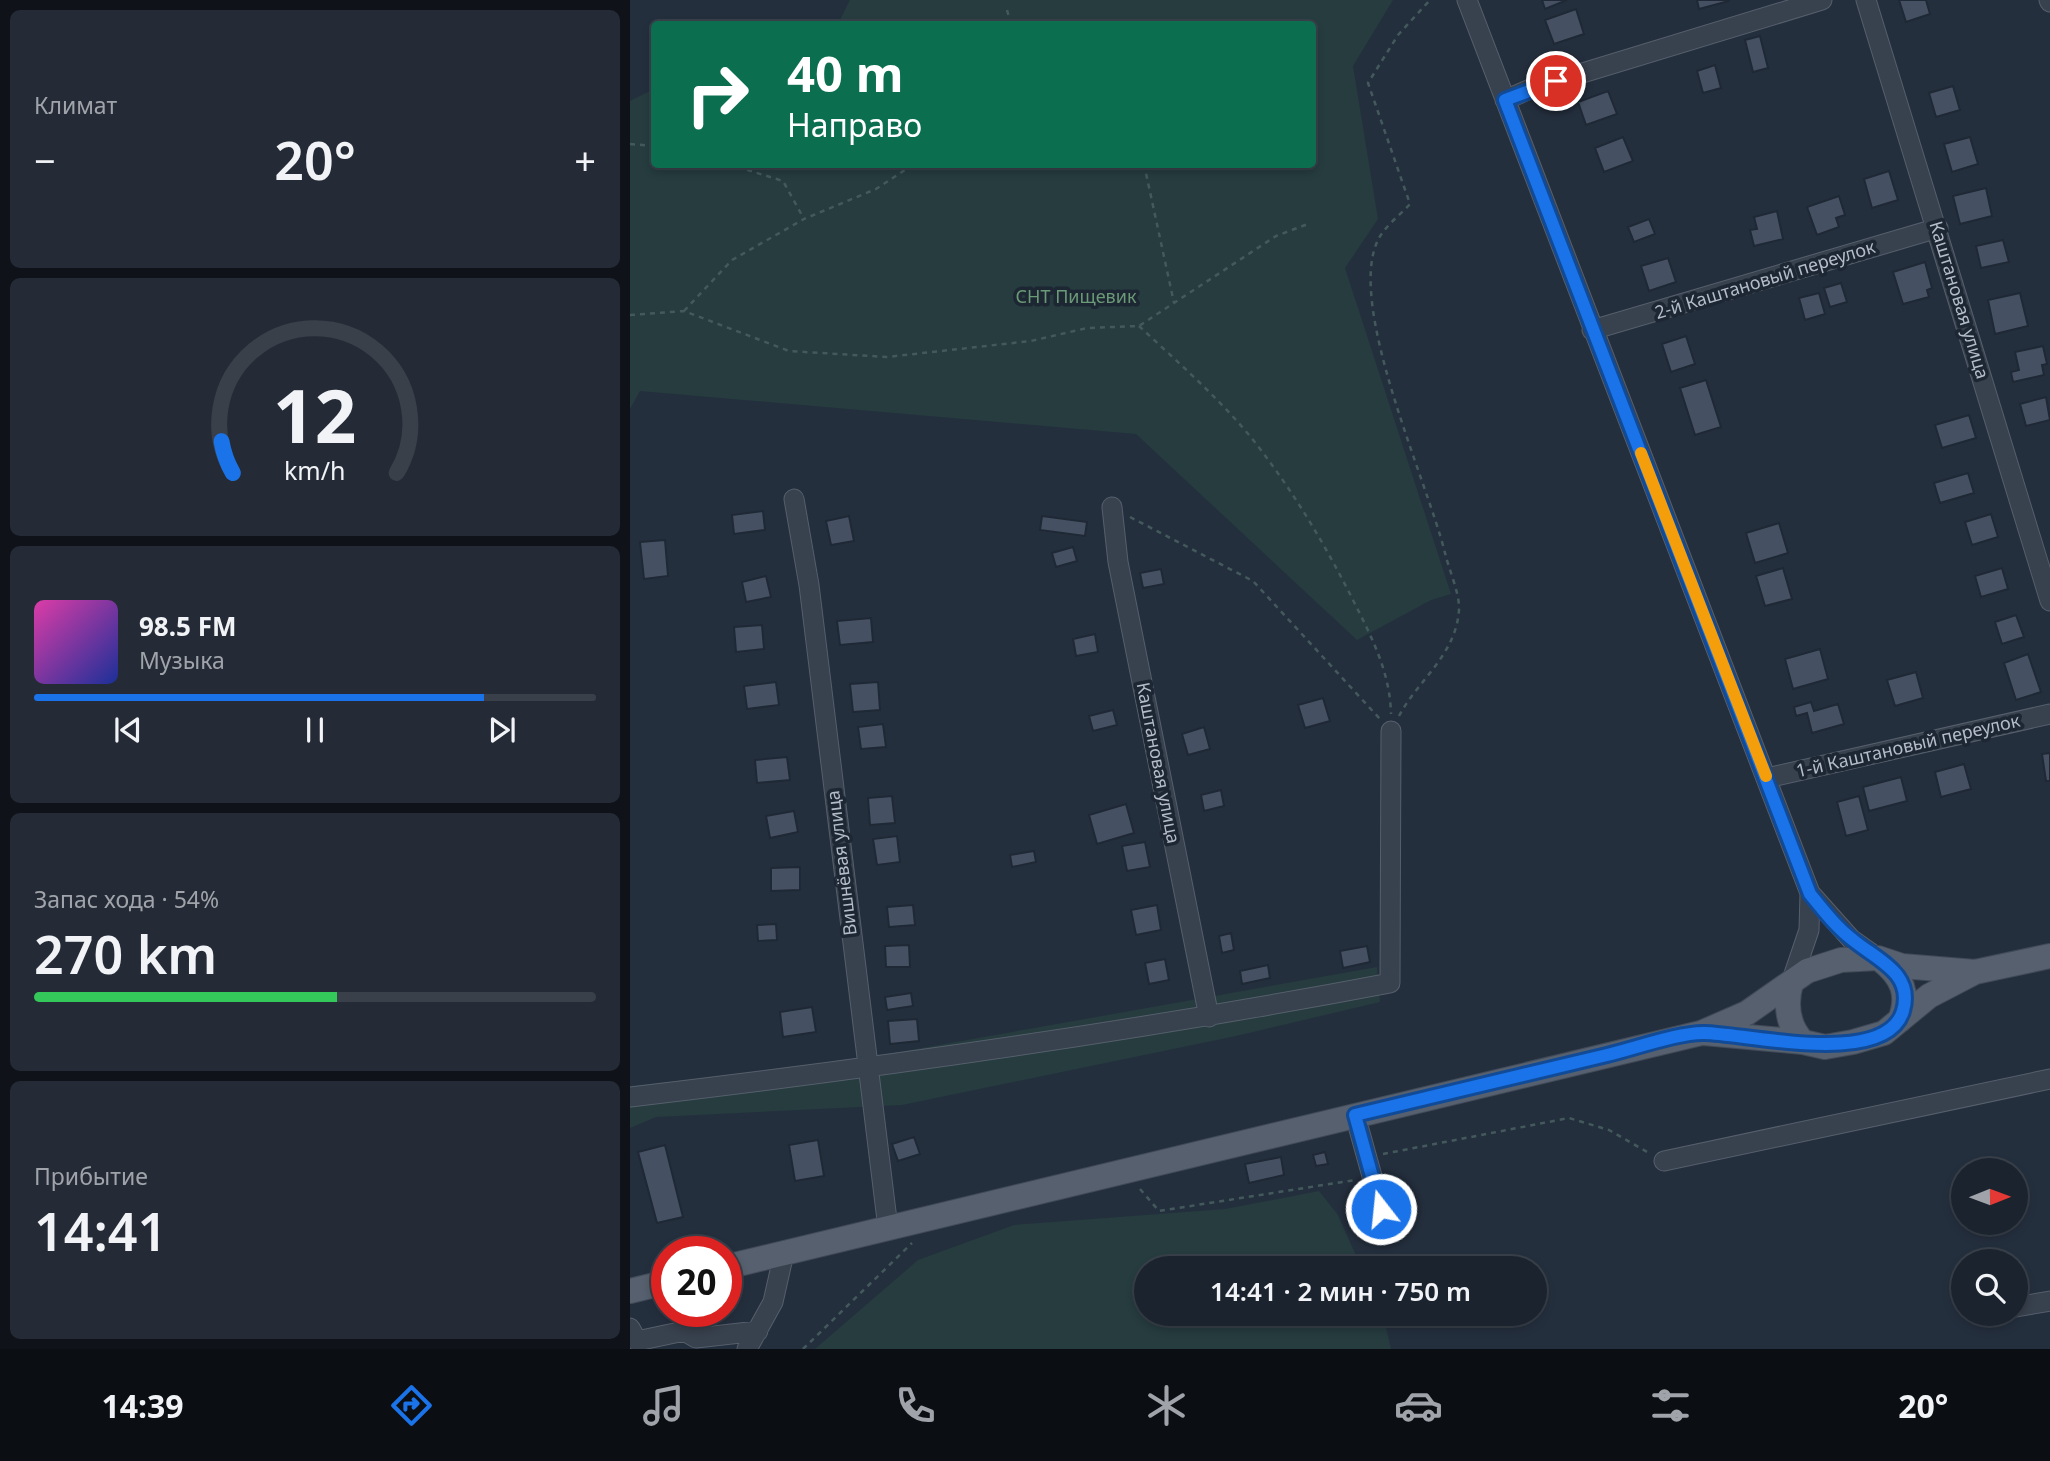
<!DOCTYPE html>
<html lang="ru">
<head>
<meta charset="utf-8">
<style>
	body { margin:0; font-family:"Noto Sans",sans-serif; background:#242b36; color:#f1f3f6; height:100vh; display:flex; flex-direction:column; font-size:26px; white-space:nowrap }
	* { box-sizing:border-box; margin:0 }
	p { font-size:23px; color:#a0a4aa }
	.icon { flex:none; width:38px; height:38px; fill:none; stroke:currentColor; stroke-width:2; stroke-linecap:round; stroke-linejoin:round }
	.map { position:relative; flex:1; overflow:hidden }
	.side { display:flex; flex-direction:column; gap:10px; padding:10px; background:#0f1319; width:630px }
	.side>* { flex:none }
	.banner { position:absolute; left:21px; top:21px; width:665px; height:147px; border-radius:7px; box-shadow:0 4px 10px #0003,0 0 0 2px #39404a; background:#0b6e4f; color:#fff; overflow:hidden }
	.needle { width:46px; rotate:89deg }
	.buttons { position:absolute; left:1321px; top:1158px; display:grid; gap:14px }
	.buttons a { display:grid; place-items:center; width:77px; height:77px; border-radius:50%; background:#1b232e; box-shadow:0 4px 10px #0003,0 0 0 2px #39404a; font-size:35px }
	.speed { position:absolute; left:21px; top:1236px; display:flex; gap:14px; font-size:35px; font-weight:700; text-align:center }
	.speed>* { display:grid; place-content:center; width:91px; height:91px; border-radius:50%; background:#1b232e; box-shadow:0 4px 10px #0003,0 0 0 2px #39404a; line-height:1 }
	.speed .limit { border:10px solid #d22; background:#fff; color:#111 }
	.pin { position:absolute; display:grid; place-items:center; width:60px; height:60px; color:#fff; margin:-30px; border:4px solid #fff; border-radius:50%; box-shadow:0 2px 7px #0007 }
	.me { position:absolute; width:77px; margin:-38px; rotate:344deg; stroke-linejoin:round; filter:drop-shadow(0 0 5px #0008) }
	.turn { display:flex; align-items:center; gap:24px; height:147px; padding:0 21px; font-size:32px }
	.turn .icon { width:91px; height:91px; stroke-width:2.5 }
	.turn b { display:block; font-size:49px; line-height:60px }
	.big { font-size:52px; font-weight:600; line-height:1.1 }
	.side .widget { flex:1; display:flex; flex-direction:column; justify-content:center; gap:10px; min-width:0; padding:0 24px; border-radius:10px; background:#242b36 }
	.side .dial { align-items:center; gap:0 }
	.dial svg { height:182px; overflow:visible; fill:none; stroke:#39404a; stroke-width:7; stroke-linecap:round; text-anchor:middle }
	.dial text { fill:#f1f3f6; stroke:none }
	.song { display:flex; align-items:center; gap:21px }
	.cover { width:84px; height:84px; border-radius:10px; background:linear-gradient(135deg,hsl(320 70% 55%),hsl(230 70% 35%)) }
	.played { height:7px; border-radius:4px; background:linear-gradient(90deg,#1a73e8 80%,#39404a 80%) }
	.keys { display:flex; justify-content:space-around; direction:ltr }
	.heat { display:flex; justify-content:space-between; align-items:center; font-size:38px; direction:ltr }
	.charge { height:10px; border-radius:5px; background:linear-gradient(90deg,#34c759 54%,#39404a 0) }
	.trip { position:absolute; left:504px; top:1256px; width:413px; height:70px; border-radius:35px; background:#1b232e; box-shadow:0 4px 10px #0003,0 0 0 2px #39404a; font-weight:600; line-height:70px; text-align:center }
	.tabs { display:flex; height:112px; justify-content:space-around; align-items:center; background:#0b0e12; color:#a0a4aa }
	.tabs .icon { width:49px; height:49px }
	.tabs .selected { color:#1a73e8 }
	.tabs b { font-size:32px; color:#f1f3f6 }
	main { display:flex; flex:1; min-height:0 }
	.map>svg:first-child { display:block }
	.green { fill:#263c3f }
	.building { fill:#455162; stroke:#1f2835; stroke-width:2 }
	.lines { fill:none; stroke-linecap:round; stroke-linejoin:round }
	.minor-casing { stroke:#565f6c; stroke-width:21 }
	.major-casing { stroke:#414a57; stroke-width:26 }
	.path { stroke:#44595c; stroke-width:2.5; stroke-dasharray:5 5; stroke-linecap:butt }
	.minor { stroke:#38414e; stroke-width:19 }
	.major { stroke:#56606e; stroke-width:24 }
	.route-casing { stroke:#114b97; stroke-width:18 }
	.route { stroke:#1a73e8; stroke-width:12 }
	.slow { stroke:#f59e0b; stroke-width:12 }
	.labels { text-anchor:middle; stroke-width:7; stroke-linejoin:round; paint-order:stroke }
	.street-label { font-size:18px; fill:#b4bcc9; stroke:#1d2633 }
	.park-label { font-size:18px; fill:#6b9a76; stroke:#1d2633 }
</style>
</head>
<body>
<main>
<section class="side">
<div class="widget"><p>Климат</p>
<div class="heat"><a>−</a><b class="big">20°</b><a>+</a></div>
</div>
<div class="widget dial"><svg viewBox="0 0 100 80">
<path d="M14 69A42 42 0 1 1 86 69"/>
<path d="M14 69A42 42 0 0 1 9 55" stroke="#1a73e8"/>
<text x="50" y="56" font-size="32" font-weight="700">12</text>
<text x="50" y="72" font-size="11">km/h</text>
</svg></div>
<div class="widget">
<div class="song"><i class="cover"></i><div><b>98.5 FM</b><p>Музыка</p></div></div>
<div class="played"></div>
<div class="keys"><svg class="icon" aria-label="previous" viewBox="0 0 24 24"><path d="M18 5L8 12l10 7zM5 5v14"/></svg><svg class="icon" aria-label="pause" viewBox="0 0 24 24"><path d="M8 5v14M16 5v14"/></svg><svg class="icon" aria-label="next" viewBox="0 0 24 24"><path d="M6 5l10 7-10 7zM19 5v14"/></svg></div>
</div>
<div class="widget"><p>Запас хода · 54%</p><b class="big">270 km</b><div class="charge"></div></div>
<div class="widget"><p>Прибытие</p><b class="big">14:41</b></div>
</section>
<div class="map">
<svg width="1420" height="1349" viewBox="0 0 1420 1349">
	<rect width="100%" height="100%" fill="#242f3e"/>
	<path class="green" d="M220,0H763L723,66L748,219L715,268L821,594L801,600L727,640L506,434L10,391L0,409V101L24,89V164H682V24H208Z
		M747,967L750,1002L606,1036L272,1105L26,1117L0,1128V1086L202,1064Z
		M689,1191L708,1215L732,1269H516V1314H753L761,1349H185L288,1260L384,1225L595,1209Z"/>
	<path class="building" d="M912,0H937L915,9Z
		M1067,0H1099V1L1069,9Z
		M1269,0H1296L1300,14L1276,22Z
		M946,9L954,34L924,44L915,20Z
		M1130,36L1138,68L1123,72L1115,40Z
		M1085,65L1091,88L1073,93L1067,71Z
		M1323,86L1330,110L1306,117L1299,93Z
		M978,91L987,114L956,125L948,102Z
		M993,137L1003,161L974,172L965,148Z
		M1340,137L1348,164L1322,172L1314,144Z
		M1259,171L1268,200L1242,208L1234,179Z
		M1356,188L1362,216L1330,224L1323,196Z
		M1209,196L1215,215L1206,218L1209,227L1187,235L1177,207Z
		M1147,211L1153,239L1124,246L1120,230L1127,229L1124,217Z
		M1019,219L1025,234L1004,242L998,227Z
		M1373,240L1379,262L1351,268L1346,246Z
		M1038,258L1046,282L1019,291L1011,266Z
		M1295,262L1302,288L1297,290L1299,297L1273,304L1263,272Z
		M1211,283L1217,302L1200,307L1194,288Z
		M1189,293L1195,314L1175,320L1169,298Z
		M1390,293L1398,326L1365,334L1358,300Z
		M1056,336L1065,364L1041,372L1032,344Z
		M1413,346L1417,364L1412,365L1414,375L1383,382L1381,372L1389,370L1385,352Z
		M1076,380L1091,427L1065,435L1050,388Z
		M1416,397L1420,420L1396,426L1390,404Z
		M1339,415L1346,438L1312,448L1305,425Z
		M1338,473L1344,493L1310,503L1304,483Z
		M133,511L135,530L104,534L102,515Z
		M1361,514L1368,537L1342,545L1335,522Z
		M219,516L224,541L201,545L196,521Z
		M412,516L457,522L455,536L410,530Z
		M1149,523L1158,553L1125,563L1116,533Z
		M35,540L38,576L14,579L10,542Z
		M443,547L447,561L426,567L422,553Z
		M1153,568L1162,599L1135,606L1126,576Z
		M1372,568L1378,589L1351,597L1345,576Z
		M531,569L534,584L513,588L510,573Z
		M136,576L141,597L116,602L112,582Z
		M1386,615L1394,637L1372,644L1365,622Z
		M241,618L243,642L210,645L207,621Z
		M132,625L134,649L106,652L104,627Z
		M465,634L468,652L446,656L443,639Z
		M1190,649L1198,679L1163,689L1155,659Z
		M1398,654L1411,692L1386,700L1374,663Z
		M1286,672L1293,698L1265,706L1257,680Z
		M146,682L149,705L117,709L114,686Z
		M248,682L250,710L223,712L220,684Z
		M693,698L700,721L675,728L668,705Z
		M1181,702L1184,711L1208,704L1214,724L1182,733L1177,713L1166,716L1164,707Z
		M483,710L487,725L463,731L459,716Z
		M253,724L256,747L231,749L228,727Z
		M574,727L580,749L558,755L552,734Z
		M1420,753V781H1416L1412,754Z
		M157,757L160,780L127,783L125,760Z
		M1334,764L1341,789L1311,797L1305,772Z
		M1271,777L1277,801L1239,811L1233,787Z
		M591,790L594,806L574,811L571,795Z
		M262,796L265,823L240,825L238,798Z
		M1229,796L1238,830L1216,836L1207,802Z
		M496,804L504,833L467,844L459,815Z
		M164,811L168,832L140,838L136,816Z
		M267,836L270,862L247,865L243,839Z
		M515,842L520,867L497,871L492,846Z
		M404,851L406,862L382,867L380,855Z
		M170,867V890L141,891V868Z
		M283,905L285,925L259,927L257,907Z
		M527,905L531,930L506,935L501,910Z
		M146,924L147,940L128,941L127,925Z
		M601,933L604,950L592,953L589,936Z
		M279,945L280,967H256L255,946Z
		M737,946L740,962L713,968L710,951Z
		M535,959L539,980L519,984L515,963Z
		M638,965L640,978L612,984L610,971Z
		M281,993L283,1006L257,1010L255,997Z
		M182,1007L186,1032L153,1037L150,1012Z
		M287,1019L289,1041L260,1044L258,1021Z
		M284,1137L290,1154L268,1161L262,1144Z
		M188,1140L194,1176L165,1181L159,1145Z
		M35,1145L53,1217L27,1223L8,1152Z
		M695,1152L698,1164L686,1166L683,1155Z
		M651,1157L654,1175L619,1183L615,1164Z"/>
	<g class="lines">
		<defs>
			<path id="minor" d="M837,0L1180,893L1221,939L1248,958
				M1236,0L1420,601
				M1419,0L1420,2
				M875,100L900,89L1192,0
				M962,330L1308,228
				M164,499L179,585L258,1228
				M482,507L488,562L579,1017
				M1137,778L1420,714
				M1161,983L1179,930L1180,893
				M0,1097C255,1067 508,1031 760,983L761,731
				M725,1115L757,1230
				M1034,1161L1420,1079
				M1386,1307L1420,1301
				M0,1328L7,1341L54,1331L67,1311
				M54,1331L66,1338L128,1331
				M117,1349L143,1302L154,1253"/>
			<path id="major" d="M1251,960C1272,977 1280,994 1270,1020
				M1161,983C1155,1005 1157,1025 1173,1042
				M1074,1033L1173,1042L1195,1047L1223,1042L1254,1033L1299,996L1345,972L1420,956
				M96,1267L1071,1033L1117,1013L1177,971L1211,960L1248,958L1272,966L1345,972
				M0,1291L37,1282"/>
		</defs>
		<use href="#minor" class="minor-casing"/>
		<use href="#major" class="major-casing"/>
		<path class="path" d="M377,10L381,24
			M0,144L24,146
			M98,164L153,181L174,219
			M514,164L544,303
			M54,311L102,260L174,219L246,189L284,164
			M0,315L54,311L159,351L257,357L401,341L457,328L509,326L646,236L678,224
			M509,326C554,368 603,410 639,461C671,504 698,551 722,598C741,636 760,671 761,714
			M500,517L623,581L750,719
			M769,716C788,680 826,655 829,610C830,594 819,570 815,553C797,480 716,305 748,240C754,227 770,215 780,204L738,83L768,35L800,0
			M753,1154L939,1118L979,1130L1019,1153
			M510,1189L529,1211L725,1180
			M173,1349L282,1243"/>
		<use href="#minor" class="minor"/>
		<use href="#major" class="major"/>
	</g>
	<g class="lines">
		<defs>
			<path id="route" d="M751,1209L725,1115C809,1095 893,1075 977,1055C1003,1049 1050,1032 1075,1033C1118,1034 1256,1068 1273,1011C1284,973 1247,960 1223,940C1206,927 1193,910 1180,894L875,100L926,81"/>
		</defs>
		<use href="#route" class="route-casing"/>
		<use href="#route" class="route"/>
		<path class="slow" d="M1011,453L1136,776"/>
	</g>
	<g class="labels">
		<g class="street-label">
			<text transform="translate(1135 280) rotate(-17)" y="6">2-й Каштановый переулок</text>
			<text transform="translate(1329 300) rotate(73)" y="6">Каштановая улица</text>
			<text transform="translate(1278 746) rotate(-13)" y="6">1-й Каштановый переулок</text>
			<text transform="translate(528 763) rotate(79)" y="6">Каштановая улица</text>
			<text transform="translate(212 863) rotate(-97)" y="6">Вишнёвая улица</text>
		</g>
		<g class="park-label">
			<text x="446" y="303">СНТ Пищевик</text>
		</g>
	</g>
</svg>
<div class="buttons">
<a><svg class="needle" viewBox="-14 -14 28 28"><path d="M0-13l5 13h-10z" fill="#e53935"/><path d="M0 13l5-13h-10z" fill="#a0a4aa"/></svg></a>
<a><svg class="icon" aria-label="search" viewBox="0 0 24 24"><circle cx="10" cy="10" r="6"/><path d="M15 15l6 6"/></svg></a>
</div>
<div class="speed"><div class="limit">20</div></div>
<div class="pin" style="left:926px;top:81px;background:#d93025"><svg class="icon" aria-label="arrive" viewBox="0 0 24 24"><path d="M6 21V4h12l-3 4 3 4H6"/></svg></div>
<svg class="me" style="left:751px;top:1209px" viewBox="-20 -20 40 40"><circle r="17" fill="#1a73e8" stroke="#fff" stroke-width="3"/><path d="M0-11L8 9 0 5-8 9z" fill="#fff"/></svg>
<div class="trip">14:41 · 2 мин · 750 m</div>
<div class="banner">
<div class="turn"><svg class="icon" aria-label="right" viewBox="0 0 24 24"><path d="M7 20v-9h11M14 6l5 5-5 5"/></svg><div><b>40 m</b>Направо</div></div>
</div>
</div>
</main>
<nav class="tabs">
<b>14:39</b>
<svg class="icon selected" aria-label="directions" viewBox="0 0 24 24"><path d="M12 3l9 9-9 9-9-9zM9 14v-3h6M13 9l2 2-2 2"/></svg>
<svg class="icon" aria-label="music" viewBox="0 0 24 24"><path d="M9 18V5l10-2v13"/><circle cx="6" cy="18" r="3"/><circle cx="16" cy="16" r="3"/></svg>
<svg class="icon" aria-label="phone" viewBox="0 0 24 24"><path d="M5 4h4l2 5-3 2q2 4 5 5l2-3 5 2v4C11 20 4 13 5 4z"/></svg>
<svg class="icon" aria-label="climate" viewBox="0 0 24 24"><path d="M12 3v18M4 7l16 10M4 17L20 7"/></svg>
<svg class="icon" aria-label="car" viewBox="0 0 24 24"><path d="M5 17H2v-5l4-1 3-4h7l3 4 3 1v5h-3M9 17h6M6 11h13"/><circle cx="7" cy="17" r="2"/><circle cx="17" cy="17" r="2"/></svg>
<svg class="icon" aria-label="filters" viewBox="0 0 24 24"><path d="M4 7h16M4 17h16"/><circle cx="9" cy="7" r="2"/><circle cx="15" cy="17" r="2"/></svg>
<b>20°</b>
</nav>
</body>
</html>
